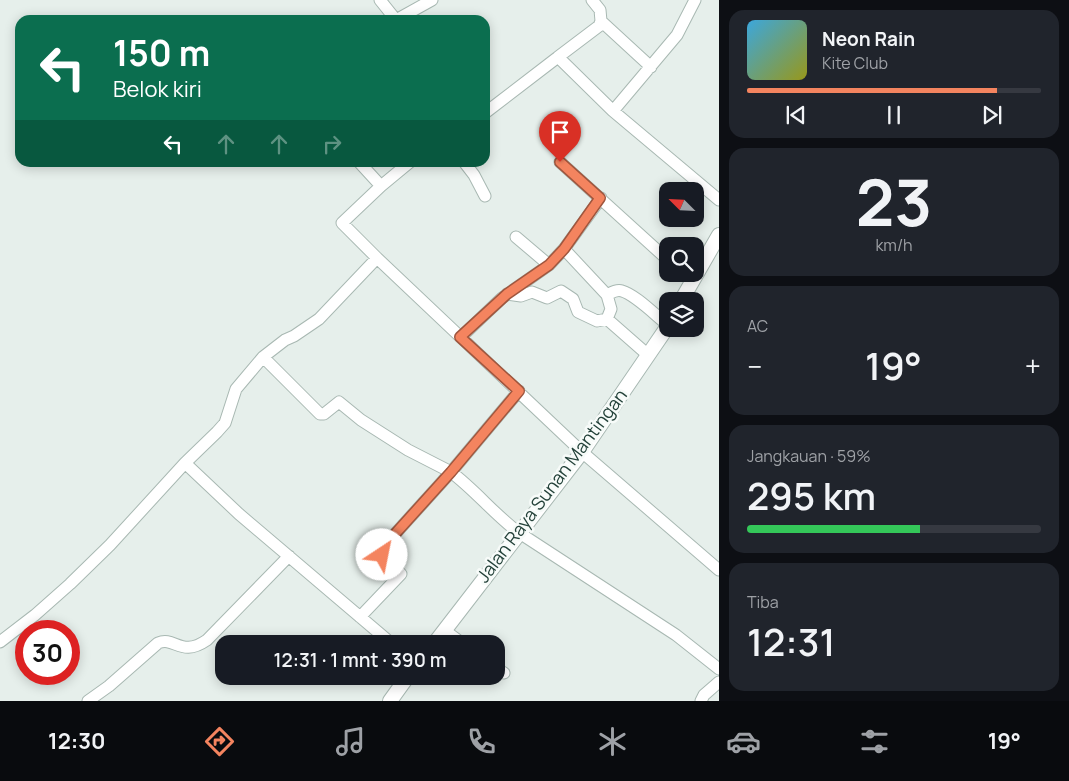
<!DOCTYPE html>
<html lang="id">
<head>
<meta charset="utf-8">
<style>
	body { margin:0; font-family:Manrope,sans-serif; background:#20242c; color:#f1f3f6; height:100vh; display:flex; flex-direction:column; font-size:19px; white-space:nowrap }
	* { box-sizing:border-box; margin:0 }
	p { font-size:16px; color:#9ea1a6 }
	.icon { flex:none; width:28px; height:28px; fill:none; stroke:currentColor; stroke-width:2; stroke-linecap:round; stroke-linejoin:round }
	.map { position:relative; flex:1; overflow:hidden }
	.sheet { display:flex; flex-direction:column; gap:10px; padding:10px; background:#0d0f14; width:350px }
	.sheet>* { flex:none }
	.top-card { position:absolute; left:15px; top:15px; width:475px; height:152px; border-radius:15px; box-shadow:0 2px 12px #0003; background:#0b6e4f; color:#fff; overflow:hidden }
	.needle { width:32px; rotate:294deg }
	.tools { position:absolute; left:659px; top:182px; display:grid; gap:10px }
	.tools a { display:grid; place-items:center; width:45px; height:45px; border-radius:10px; background:#171b24; box-shadow:0 2px 12px #0003; font-size:25px }
	.speed { position:absolute; left:15px; top:620px; display:flex; gap:10px; font-size:25px; font-weight:700; text-align:center }
	.speed>* { display:grid; place-content:center; width:65px; height:65px; border-radius:50%; background:#171b24; box-shadow:0 2px 12px #0003; line-height:1 }
	.speed .limit { border:8px solid #d22; background:#fff; color:#111 }
	.pin { position:absolute; display:grid; place-items:center; width:42px; height:42px; color:#fff; margin:-51px -21px; border-radius:50% 50% 50% 0; rotate:-45deg; box-shadow:0 0 5px #0007 }
	.pin .icon { rotate:45deg }
	.me { position:absolute; width:55px; margin:-28px; rotate:34deg; stroke-linejoin:round; filter:drop-shadow(0 0 4px #0008) }
	.turn { display:flex; align-items:center; gap:18px; height:105px; padding:0 15px; font-size:22px }
	.turn .icon { width:65px; height:65px; stroke-width:2.5 }
	.turn b { display:block; font-size:35px; line-height:42px }
	.lanes { display:flex; align-items:center; height:48px; padding:0 15px; background:#0003; justify-content:center; gap:25px; direction:ltr }
	.lanes .off { opacity:.35 }
	.big { font-size:38px; font-weight:600; line-height:1.1 }
	.sheet .tile { flex:1; display:flex; flex-direction:column; justify-content:center; gap:8px; min-width:0; padding:0 18px; border-radius:15px; background:#20242c }
	.sheet .dial { align-items:center; gap:0 }
	.dial b { font-size:65px; line-height:1 }
	.song { display:flex; align-items:center; gap:15px }
	.cover { width:60px; height:60px; border-radius:8px; background:linear-gradient(135deg,hsl(200 70% 55%),hsl(60 70% 35%)) }
	.played { height:5px; border-radius:2px; background:linear-gradient(90deg,#f4845f 85%,#363941 85%) }
	.keys { display:flex; justify-content:space-around; direction:ltr }
	.heat { display:flex; justify-content:space-between; align-items:center; font-size:28px; direction:ltr }
	.charge { height:8px; border-radius:4px; background:linear-gradient(90deg,#34c759 59%,#363941 0) }
	.trip { position:absolute; left:215px; top:635px; width:290px; height:50px; border-radius:15px; background:#171b24; box-shadow:0 2px 12px #0003; font-weight:600; line-height:50px; text-align:center }
	.menu { display:flex; height:80px; justify-content:space-around; align-items:center; background:#090b0e; color:#9ea1a6 }
	.menu .icon { width:35px; height:35px }
	.menu .on { color:#f4845f }
	.menu b { font-size:22px; color:#f1f3f6 }
	main { display:flex; flex:1; min-height:0 }
	.map>svg:first-child { display:block }
	.lines { fill:none; stroke-linecap:round; stroke-linejoin:round }
	.minor-casing { stroke:#a8b8b2; stroke-width:13 }
	.tertiary-casing { stroke:#a8b8b2; stroke-width:16 }
	.minor { stroke:#fff; stroke-width:11 }
	.tertiary { stroke:#fff; stroke-width:14 }
	.route-casing { stroke:#9f563e; stroke-width:12 }
	.route { stroke:#f4845f; stroke-width:9 }
	.labels { text-anchor:middle; stroke-width:5; stroke-linejoin:round; paint-order:stroke }
	.street-label { font-size:18px; fill:#24423a; stroke:#f7fbf9 }
</style>
</head>
<body>
<main>
<div class="map">
<svg width="719" height="701" viewBox="0 0 719 701">
	<rect width="100%" height="100%" fill="#e6efeb"/>
	<g class="lines">
		<defs>
			<path id="minor" d="M380,0L396,20L432,0
				M592,0L600,10L601,21L651,67
				M695,0L677,35L613,111L719,200
				M558,57L599,26L601,21
				M485,113L558,57L613,111
				M359,162L381,186
				M464,162L474,175L485,196
				M560,162L668,260
				M516,237L549,265
				M564,249L607,295L611,309L607,319L648,355
				M377,258L342,223L381,186L410,162
				M684,274L692,281
				M507,294L521,296L532,292L547,298L561,291L573,299L578,312L597,321L607,319
				M607,295C611,293 616,289 622,291C636,295 656,316 668,325
				M461,337L502,298L549,265L564,249L601,198
				M263,357L320,414H324L339,402L361,420L408,450L451,472L519,391
				M185,463L239,514L392,644
				M360,617L401,574L382,555L385,545L451,472C476,491 494,514 518,532L676,635L719,669
				M444,630L463,644
				M0,642L35,615L70,584L110,545L185,463L217,432L225,423L236,389L263,357L285,340L294,336L319,319L377,258L582,452L719,570
				M496,668L504,673
				M88,701L109,686L158,643C175,636 181,658 207,640L289,556
				M701,701L704,695L719,682"/>
			<path id="tertiary" d="M681,301L719,235
				M434,644L582,452L668,326
				M390,701L408,676"/>
		</defs>
		<use href="#minor" class="minor-casing"/>
		<use href="#tertiary" class="tertiary-casing"/>
		<use href="#minor" class="minor"/>
		<use href="#tertiary" class="tertiary"/>
	</g>
	<g class="lines">
		<defs>
			<path id="route" d="M382,555L385,545L451,472L519,391L460,337L507,294L549,265L564,249L600,198L560,162"/>
		</defs>
		<use href="#route" class="route-casing"/>
		<use href="#route" class="route"/>
	</g>
	<g class="labels">
		<g class="street-label">
			<text transform="translate(552 486) rotate(-53)" y="6">Jalan Raya Sunan Mantingan</text>
		</g>
	</g>
</svg>
<div class="tools">
<a><svg class="needle" viewBox="-14 -14 28 28"><path d="M0-13l5 13h-10z" fill="#e53935"/><path d="M0 13l5-13h-10z" fill="#9ea1a6"/></svg></a>
<a><svg class="icon" aria-label="search" viewBox="0 0 24 24"><circle cx="10" cy="10" r="6"/><path d="M15 15l6 6"/></svg></a>
<a><svg class="icon" aria-label="layers" viewBox="0 0 24 24"><path d="M12 4l9 5-9 5-9-5zM3 14l9 5 9-5"/></svg></a>
</div>
<div class="speed"><div class="limit">30</div></div>
<div class="pin" style="left:560px;top:162px;background:#d93025"><svg class="icon" aria-label="arrive" viewBox="0 0 24 24"><path d="M6 21V4h12l-3 4 3 4H6"/></svg></div>
<svg class="me" style="left:382px;top:555px" viewBox="-20 -20 40 40"><circle r="19" fill="#fff"/><path d="M0-13L10 11 0 6-10 11z" fill="#f4845f"/></svg>
<div class="trip">12:31 · 1 mnt · 390 m</div>
<div class="top-card">
<div class="turn"><svg class="icon" aria-label="left" viewBox="0 0 24 24"><path d="M17 20v-9H6M10 6l-5 5 5 5"/></svg><div><b>150 m</b>Belok kiri</div></div>
<div class="lanes"><svg class="icon" aria-label="left" viewBox="0 0 24 24"><path d="M17 20v-9H6M10 6l-5 5 5 5"/></svg><svg class="icon off" aria-label="ahead" viewBox="0 0 24 24"><path d="M12 20V5M6 11l6-6 6 6"/></svg><svg class="icon off" aria-label="ahead" viewBox="0 0 24 24"><path d="M12 20V5M6 11l6-6 6 6"/></svg><svg class="icon off" aria-label="right" viewBox="0 0 24 24"><path d="M7 20v-9h11M14 6l5 5-5 5"/></svg></div>
</div>
</div>
<section class="sheet">
<div class="tile">
<div class="song"><i class="cover"></i><div><b>Neon Rain</b><p>Kite Club</p></div></div>
<div class="played"></div>
<div class="keys"><svg class="icon" aria-label="previous" viewBox="0 0 24 24"><path d="M18 5L8 12l10 7zM5 5v14"/></svg><svg class="icon" aria-label="pause" viewBox="0 0 24 24"><path d="M8 5v14M16 5v14"/></svg><svg class="icon" aria-label="next" viewBox="0 0 24 24"><path d="M6 5l10 7-10 7zM19 5v14"/></svg></div>
</div>
<div class="tile dial"><b>23</b><p>km/h</p></div>
<div class="tile"><p>AC</p>
<div class="heat"><a>−</a><b class="big">19°</b><a>+</a></div>
</div>
<div class="tile"><p>Jangkauan · 59%</p><b class="big">295 km</b><div class="charge"></div></div>
<div class="tile"><p>Tiba</p><b class="big">12:31</b></div>
</section>
</main>
<nav class="menu">
<b>12:30</b>
<svg class="icon on" aria-label="directions" viewBox="0 0 24 24"><path d="M12 3l9 9-9 9-9-9zM9 14v-3h6M13 9l2 2-2 2"/></svg>
<svg class="icon" aria-label="music" viewBox="0 0 24 24"><path d="M9 18V5l10-2v13"/><circle cx="6" cy="18" r="3"/><circle cx="16" cy="16" r="3"/></svg>
<svg class="icon" aria-label="phone" viewBox="0 0 24 24"><path d="M5 4h4l2 5-3 2q2 4 5 5l2-3 5 2v4C11 20 4 13 5 4z"/></svg>
<svg class="icon" aria-label="climate" viewBox="0 0 24 24"><path d="M12 3v18M4 7l16 10M4 17L20 7"/></svg>
<svg class="icon" aria-label="car" viewBox="0 0 24 24"><path d="M5 17H2v-5l4-1 3-4h7l3 4 3 1v5h-3M9 17h6M6 11h13"/><circle cx="7" cy="17" r="2"/><circle cx="17" cy="17" r="2"/></svg>
<svg class="icon" aria-label="filters" viewBox="0 0 24 24"><path d="M4 7h16M4 17h16"/><circle cx="9" cy="7" r="2"/><circle cx="15" cy="17" r="2"/></svg>
<b>19°</b>
</nav>
</body>
</html>
